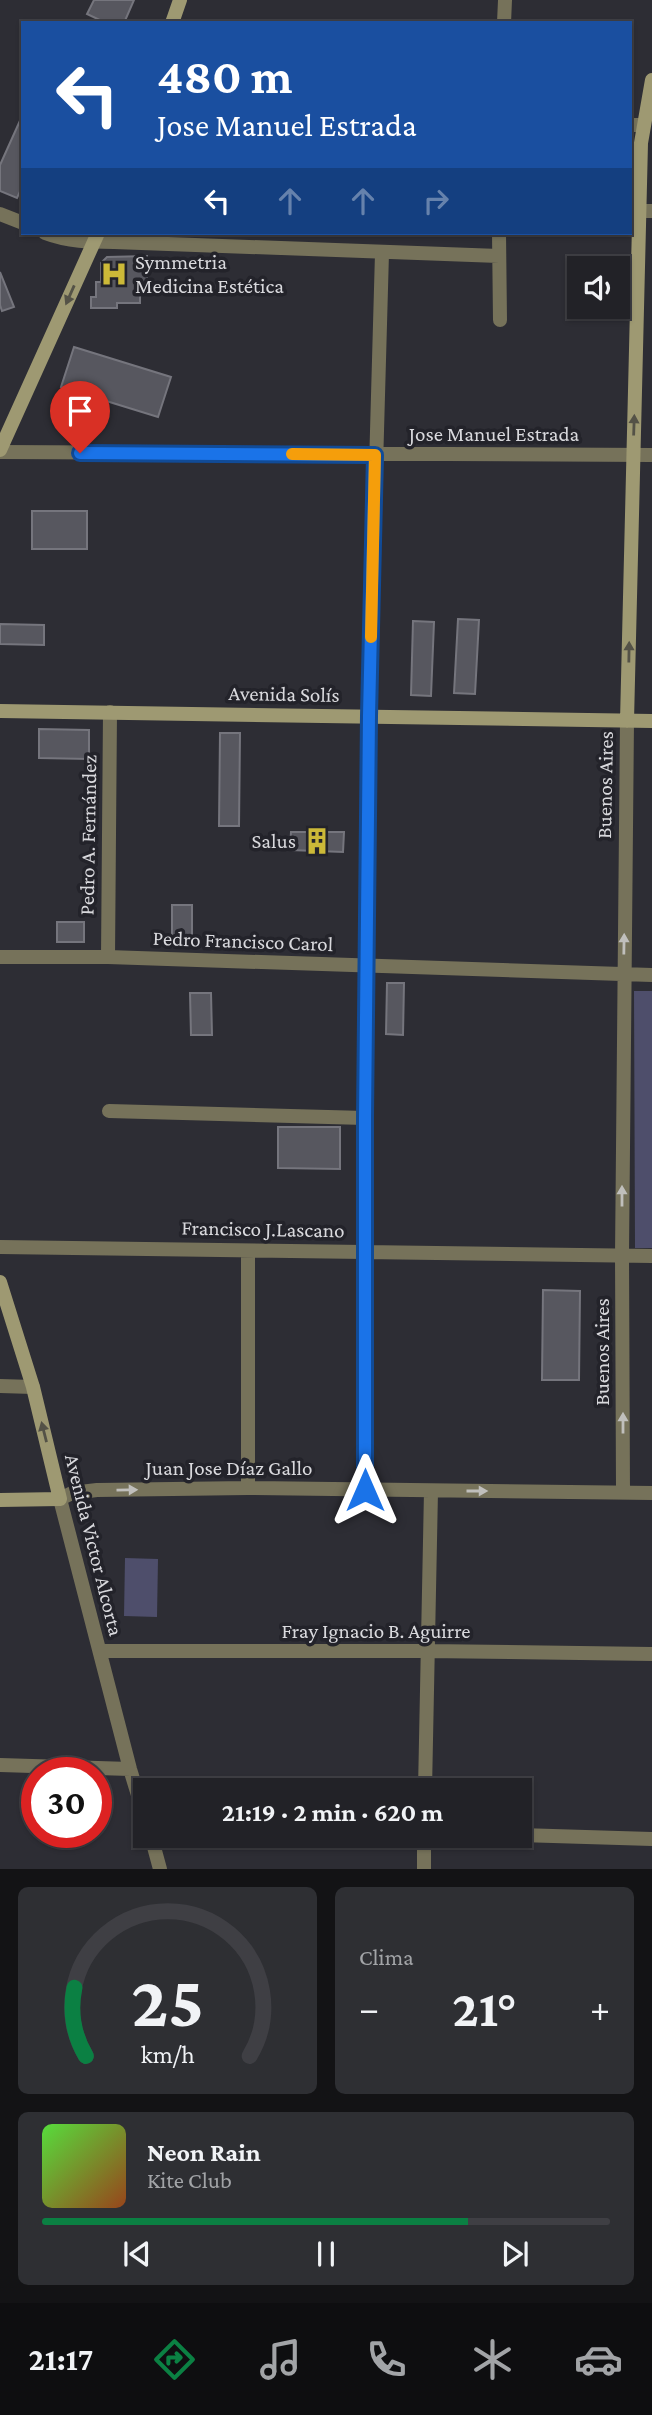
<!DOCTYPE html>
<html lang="es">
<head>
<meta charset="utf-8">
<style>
	body { margin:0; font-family:"Crimson Pro",serif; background:#2e2f33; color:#f1f3f6; height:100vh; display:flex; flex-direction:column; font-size:26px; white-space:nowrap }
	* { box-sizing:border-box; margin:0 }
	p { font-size:23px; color:#a2a4a7 }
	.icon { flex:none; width:38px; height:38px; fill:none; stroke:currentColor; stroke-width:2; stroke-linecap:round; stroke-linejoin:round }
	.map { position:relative; height:1869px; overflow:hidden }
	.drawer { display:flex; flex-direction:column; gap:18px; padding:18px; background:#131315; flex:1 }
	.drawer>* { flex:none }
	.top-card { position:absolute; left:21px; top:21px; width:611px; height:214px; border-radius:0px; box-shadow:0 2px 5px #0004,0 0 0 2px #3f3f44; background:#1a4fa0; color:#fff; overflow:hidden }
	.controls { position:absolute; left:567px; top:256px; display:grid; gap:14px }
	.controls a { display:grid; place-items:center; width:63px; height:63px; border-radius:0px; background:#222227; box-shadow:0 2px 5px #0004,0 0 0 2px #3f3f44; font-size:35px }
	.speed { position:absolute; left:21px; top:1757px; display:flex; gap:14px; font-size:35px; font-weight:700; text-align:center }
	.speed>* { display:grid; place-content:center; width:91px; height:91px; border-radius:50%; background:#222227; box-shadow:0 2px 5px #0004,0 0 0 2px #3f3f44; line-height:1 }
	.speed .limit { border:10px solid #d22; background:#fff; color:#111 }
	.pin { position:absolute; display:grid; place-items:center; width:60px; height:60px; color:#fff; margin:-72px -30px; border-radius:50% 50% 50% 0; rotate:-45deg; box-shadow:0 0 7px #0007 }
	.pin .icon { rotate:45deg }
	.me { position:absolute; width:77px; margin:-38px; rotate:0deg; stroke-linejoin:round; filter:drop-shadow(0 0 5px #0008) }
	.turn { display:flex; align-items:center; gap:24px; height:147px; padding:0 21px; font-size:32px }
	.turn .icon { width:91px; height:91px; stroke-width:2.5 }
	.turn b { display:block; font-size:49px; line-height:60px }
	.lanes { display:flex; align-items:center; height:66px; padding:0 21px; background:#0003; justify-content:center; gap:35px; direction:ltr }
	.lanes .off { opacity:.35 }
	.big { font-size:52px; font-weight:700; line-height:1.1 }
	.drawer .widget { flex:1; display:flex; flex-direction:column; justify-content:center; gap:10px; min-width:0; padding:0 24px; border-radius:10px; background:#2e2f33 }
	.drawer .dial { align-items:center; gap:0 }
	.dial svg { height:182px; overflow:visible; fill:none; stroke:#3f3f44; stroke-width:7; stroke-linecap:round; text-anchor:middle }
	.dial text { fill:#f1f3f6; stroke:none }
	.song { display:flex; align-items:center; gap:21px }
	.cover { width:84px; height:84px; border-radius:10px; background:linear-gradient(135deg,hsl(110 70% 55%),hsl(20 70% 35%)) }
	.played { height:7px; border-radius:4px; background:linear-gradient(90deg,#0b8043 75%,#3f3f44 75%) }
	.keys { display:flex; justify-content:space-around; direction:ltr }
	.heat { display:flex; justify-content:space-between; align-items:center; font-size:38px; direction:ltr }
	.drawer .tiles { flex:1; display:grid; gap:18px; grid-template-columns:1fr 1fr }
	.widget:last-child { grid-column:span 2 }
	.trip { position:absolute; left:133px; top:1778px; width:399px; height:70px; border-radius:0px; background:#222227; box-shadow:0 2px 5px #0004,0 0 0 2px #3f3f44; font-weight:700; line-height:70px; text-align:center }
	.dock { display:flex; height:112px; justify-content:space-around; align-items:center; background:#0e0e10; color:#a2a4a7 }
	.dock .icon { width:49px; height:49px }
	.dock .active { color:#0b8043 }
	.dock b { font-size:32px; color:#f1f3f6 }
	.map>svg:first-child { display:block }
	.green { fill:#4e4e6b }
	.building { fill:#57575f; stroke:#75757d; stroke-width:2 }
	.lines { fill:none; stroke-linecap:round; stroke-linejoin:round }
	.street { stroke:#76725a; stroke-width:14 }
	.secondary { stroke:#9e9972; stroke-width:14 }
	.oneway { fill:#545247 }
	.oneway2 { fill:#c0bfbc }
	.route-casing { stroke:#114b97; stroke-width:18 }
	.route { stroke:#1a73e8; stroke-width:12 }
	.slow { stroke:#f59e0b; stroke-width:12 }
	.labels { text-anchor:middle; stroke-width:7; stroke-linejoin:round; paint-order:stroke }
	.poi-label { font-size:21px; fill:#d9d9dd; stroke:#23232a; text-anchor:start }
	.street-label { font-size:21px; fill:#d9d9dd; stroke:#23232a }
</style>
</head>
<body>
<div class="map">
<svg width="652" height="1869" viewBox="0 0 652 1869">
	<rect width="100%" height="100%" fill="#2d2d34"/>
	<path class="green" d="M634,991H652V1248H635Z
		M125,1558L158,1559L157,1617L124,1616Z"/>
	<path class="building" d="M94,0H134L124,23H106L87,14Z
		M23,114V185L17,198L0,191V165Z
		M147,256V282H140V303H117V308H91V297H96V282H101V263L107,257Z
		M0,272L14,307L2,311L0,305Z
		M74,347L171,377L158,417L61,387Z
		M32,511H87V549H32Z
		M458,619L479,620L475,694L454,693Z
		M413,621L434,622L431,696L411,695Z
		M0,624L44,625V645L0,644Z
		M39,729L89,730V759L39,758Z
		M220,733H240L239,826H219Z
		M291,832H344L343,852L290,850Z
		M172,905H192V947H172Z
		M57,922H84V942H57Z
		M387,983H404L403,1035L386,1034Z
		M190,993H211L212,1035H191Z
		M278,1127H340V1169L278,1168Z
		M543,1290L580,1291L579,1380H542Z"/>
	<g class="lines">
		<path class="street" d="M504,23L505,0
			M630,125H642
			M640,211H652
			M0,214L23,223
			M45,233C69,242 89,242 114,242L499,256
			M499,233L500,320
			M0,452L652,455
			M0,957H108L652,975
			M108,957L110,712
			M109,1111L365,1118
			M0,1247L652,1256
			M248,1251V1488
			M0,1386L33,1387
			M365,1490V1118L369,716L382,253
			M623,1491L622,1255L627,721
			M100,1651H427L652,1654
			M0,1765L130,1769
			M425,1790L431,1491
			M145,1818L130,1769L60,1499L72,1493L97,1490L248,1488L652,1493
			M520,1835L652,1839
			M151,1836L160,1869
			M424,1869V1836"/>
		<path class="secondary" d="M172,23L180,0
			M0,450L98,233
			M0,711L652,721
			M627,721L641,143L652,80
			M0,1282L33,1387L60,1499L0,1500"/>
	</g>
	<defs><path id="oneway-solid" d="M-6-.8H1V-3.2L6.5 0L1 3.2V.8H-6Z" transform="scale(1.75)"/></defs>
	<g class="oneway">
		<use href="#oneway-solid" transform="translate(70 295) rotate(114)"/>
		<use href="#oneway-solid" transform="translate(634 425) rotate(-88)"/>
		<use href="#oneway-solid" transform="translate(629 652) rotate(-89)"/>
		<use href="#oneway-solid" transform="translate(44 1432) rotate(-104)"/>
	</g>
	<g class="oneway2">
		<use href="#oneway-solid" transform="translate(624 944) rotate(-89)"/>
		<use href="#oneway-solid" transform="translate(622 1196) rotate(-90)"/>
		<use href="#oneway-solid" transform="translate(623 1423) rotate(-90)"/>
		<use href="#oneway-solid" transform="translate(127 1490) rotate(-1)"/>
		<use href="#oneway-solid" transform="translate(477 1491)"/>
	</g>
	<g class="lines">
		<defs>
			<path id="route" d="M80,453L375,455L369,716L365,1118V1490"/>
		</defs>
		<use href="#route" class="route-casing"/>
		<use href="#route" class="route"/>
		<path class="slow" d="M292,454L375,455L371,637"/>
	</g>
	<defs>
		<symbol id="hospital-bare" viewBox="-9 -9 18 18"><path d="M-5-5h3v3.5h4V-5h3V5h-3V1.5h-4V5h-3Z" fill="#ccb938" stroke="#23232a" stroke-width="2.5" paint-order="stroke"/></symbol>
		<symbol id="building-bare" viewBox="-9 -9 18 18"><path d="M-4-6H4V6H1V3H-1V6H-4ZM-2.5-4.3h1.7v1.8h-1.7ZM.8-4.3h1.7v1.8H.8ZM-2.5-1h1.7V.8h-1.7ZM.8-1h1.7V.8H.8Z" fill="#ccb938" stroke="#23232a" stroke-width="2.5" paint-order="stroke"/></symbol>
	</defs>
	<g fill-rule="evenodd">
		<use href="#hospital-bare" x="95" y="255" width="38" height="38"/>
		<use href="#building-bare" x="298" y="822" width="38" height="38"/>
	</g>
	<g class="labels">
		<g class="poi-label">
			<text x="135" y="269">Symmetria<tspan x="135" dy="24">Medicina Estética</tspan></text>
			<text x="296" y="848" text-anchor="end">Salus</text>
		</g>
		<g class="street-label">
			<text x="494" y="441">Jose Manuel Estrada</text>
			<text transform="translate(284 694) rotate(1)" y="7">Avenida Solís</text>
			<text transform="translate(605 785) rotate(-89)" y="7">Buenos Aires</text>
			<text transform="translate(88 835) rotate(-89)" y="7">Pedro A. Fernández</text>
			<text transform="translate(243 941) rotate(2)" y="7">Pedro Francisco Carol</text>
			<text transform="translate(263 1229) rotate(1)" y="7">Francisco J.Lascano</text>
			<text transform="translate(602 1352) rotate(-90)" y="7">Buenos Aires</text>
			<text x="229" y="1475">Juan Jose Díaz Gallo</text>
			<text transform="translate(94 1545) rotate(76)" y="7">Avenida Victor Alcorta</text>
			<text x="376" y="1638">Fray Ignacio B. Aguirre</text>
		</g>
	</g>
</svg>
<div class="controls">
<a><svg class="icon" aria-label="sound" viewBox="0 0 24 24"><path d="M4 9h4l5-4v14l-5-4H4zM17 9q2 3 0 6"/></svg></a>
</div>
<div class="speed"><div class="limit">30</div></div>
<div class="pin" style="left:80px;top:453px;background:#d93025"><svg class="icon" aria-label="arrive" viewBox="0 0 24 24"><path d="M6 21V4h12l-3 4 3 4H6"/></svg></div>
<svg class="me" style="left:365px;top:1490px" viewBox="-20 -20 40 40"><path d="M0-17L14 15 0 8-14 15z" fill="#1a73e8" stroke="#fff" stroke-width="4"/></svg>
<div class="trip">21:19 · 2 min · 620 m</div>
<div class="top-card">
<div class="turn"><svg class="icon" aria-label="left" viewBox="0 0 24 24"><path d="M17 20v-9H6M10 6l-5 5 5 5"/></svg><div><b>480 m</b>Jose Manuel Estrada</div></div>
<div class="lanes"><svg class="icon" aria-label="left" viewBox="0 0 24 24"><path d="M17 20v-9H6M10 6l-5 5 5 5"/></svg><svg class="icon off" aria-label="ahead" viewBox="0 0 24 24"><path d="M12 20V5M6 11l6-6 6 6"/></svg><svg class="icon off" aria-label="ahead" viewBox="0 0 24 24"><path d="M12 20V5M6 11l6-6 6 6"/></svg><svg class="icon off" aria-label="right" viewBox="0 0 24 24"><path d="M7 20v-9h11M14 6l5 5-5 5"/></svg></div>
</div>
</div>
<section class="drawer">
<div class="tiles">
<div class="widget dial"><svg viewBox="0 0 100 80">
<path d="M14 69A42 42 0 1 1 86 69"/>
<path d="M14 69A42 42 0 0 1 9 39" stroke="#0b8043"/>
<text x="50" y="56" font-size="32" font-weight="700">25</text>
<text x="50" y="72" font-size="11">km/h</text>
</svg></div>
<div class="widget"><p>Clima</p>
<div class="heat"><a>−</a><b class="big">21°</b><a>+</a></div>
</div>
<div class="widget">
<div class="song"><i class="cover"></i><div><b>Neon Rain</b><p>Kite Club</p></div></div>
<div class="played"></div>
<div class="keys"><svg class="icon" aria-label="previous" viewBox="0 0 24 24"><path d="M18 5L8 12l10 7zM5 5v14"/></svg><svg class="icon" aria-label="pause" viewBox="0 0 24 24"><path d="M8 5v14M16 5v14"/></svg><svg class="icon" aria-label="next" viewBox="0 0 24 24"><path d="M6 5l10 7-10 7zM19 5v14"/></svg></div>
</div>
</div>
</section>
<nav class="dock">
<b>21:17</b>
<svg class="icon active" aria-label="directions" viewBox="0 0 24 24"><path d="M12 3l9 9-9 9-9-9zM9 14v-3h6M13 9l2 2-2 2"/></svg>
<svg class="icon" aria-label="music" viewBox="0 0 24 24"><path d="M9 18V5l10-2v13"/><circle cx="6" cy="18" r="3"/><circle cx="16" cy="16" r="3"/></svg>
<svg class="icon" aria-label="phone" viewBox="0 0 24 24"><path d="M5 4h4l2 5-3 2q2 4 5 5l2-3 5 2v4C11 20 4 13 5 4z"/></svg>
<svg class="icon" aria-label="climate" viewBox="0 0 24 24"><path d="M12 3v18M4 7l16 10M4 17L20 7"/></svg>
<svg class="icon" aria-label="car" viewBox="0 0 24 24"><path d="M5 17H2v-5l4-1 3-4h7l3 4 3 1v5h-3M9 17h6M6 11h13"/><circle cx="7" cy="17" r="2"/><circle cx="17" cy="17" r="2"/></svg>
</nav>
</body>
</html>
